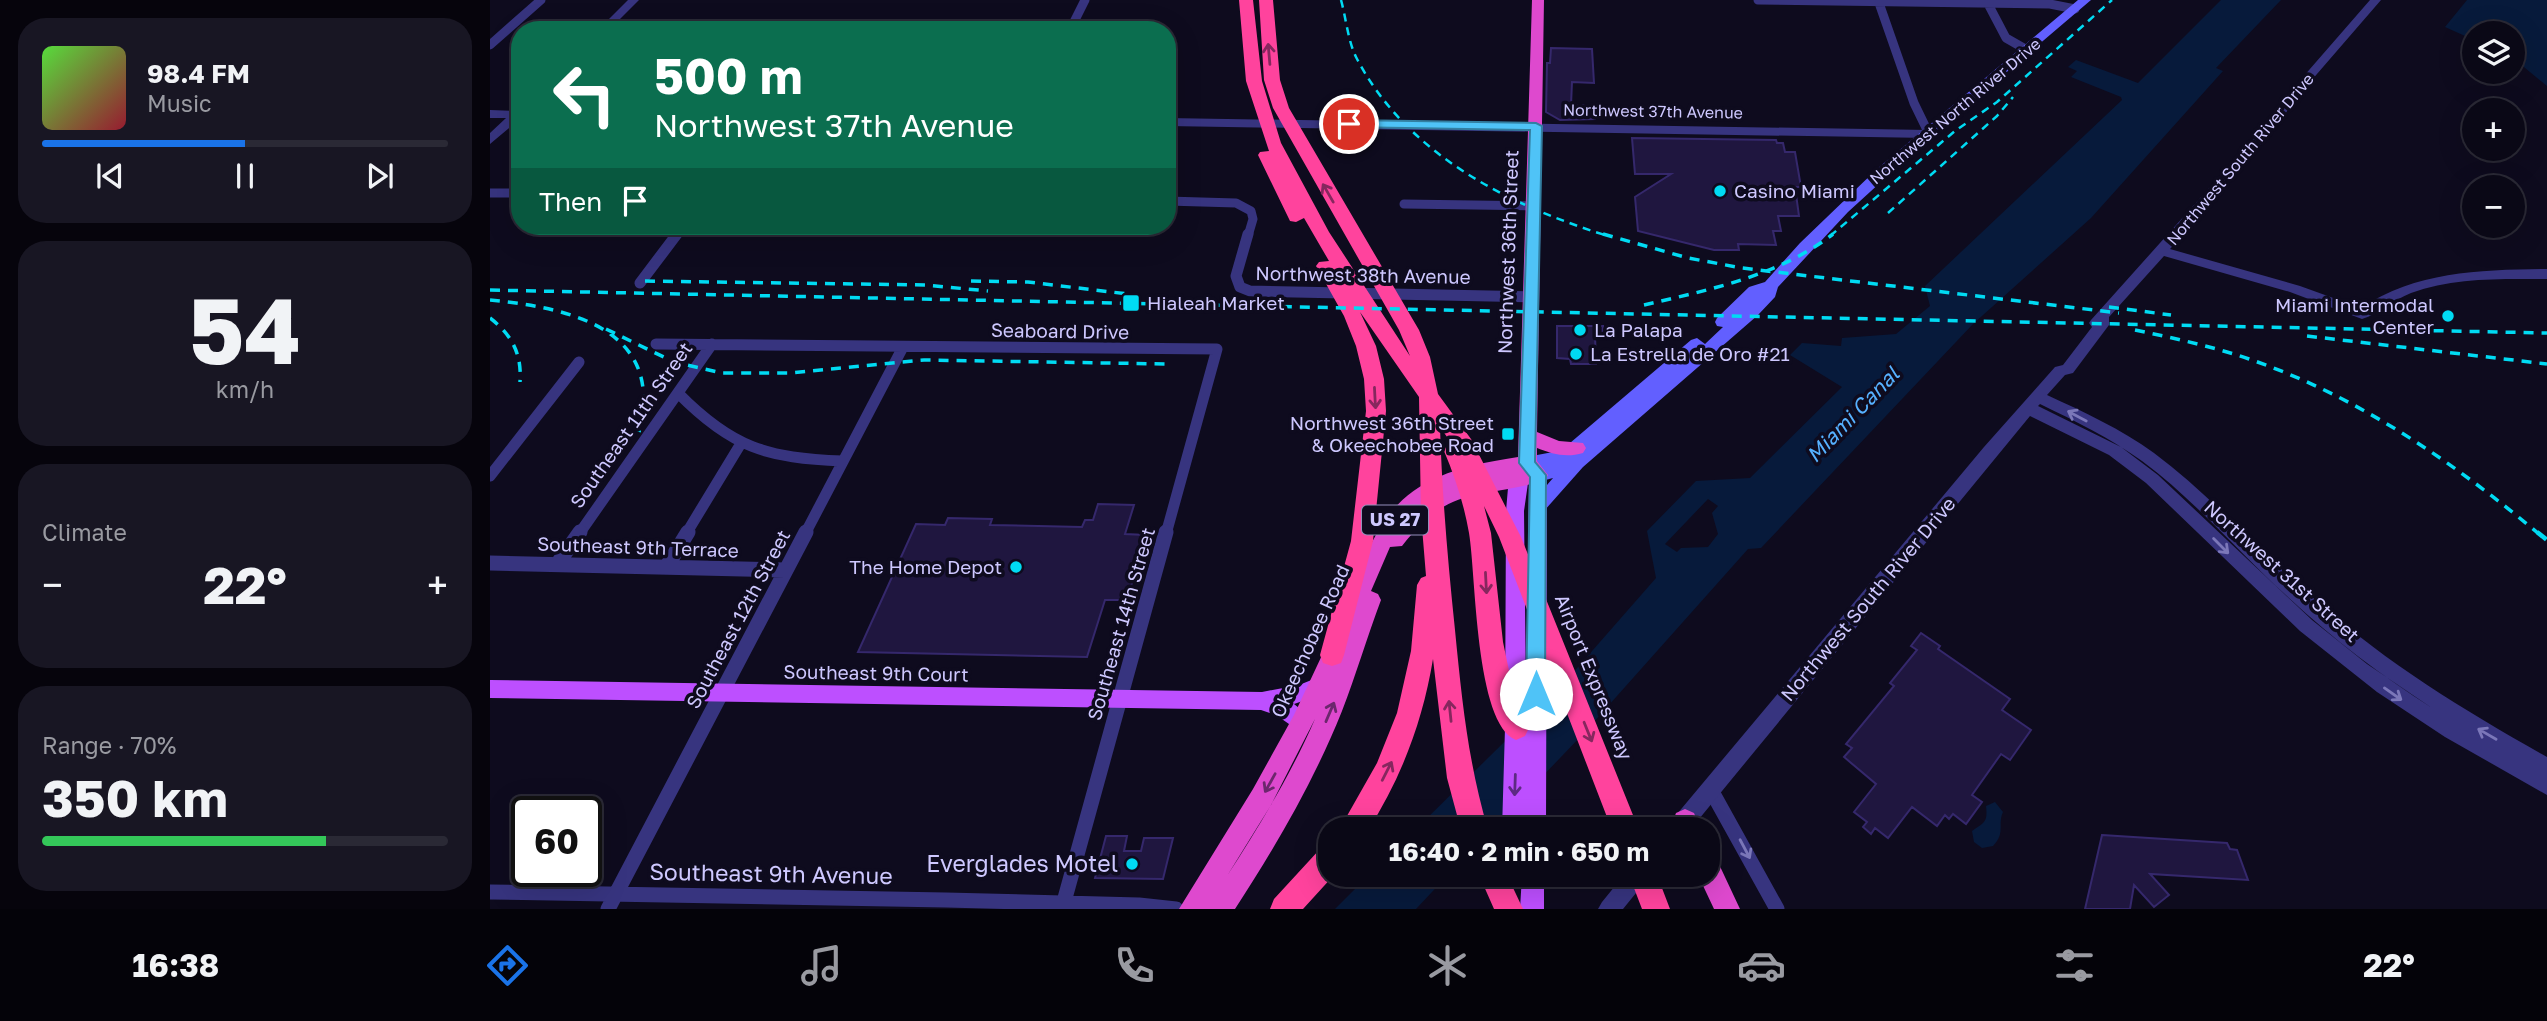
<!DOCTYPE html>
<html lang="en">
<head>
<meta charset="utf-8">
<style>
	body { margin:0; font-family:"Golos Text",sans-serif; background:#181623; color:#f1f3f6; height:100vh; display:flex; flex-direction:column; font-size:26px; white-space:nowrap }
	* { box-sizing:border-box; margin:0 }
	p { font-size:23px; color:#999aa1 }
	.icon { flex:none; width:38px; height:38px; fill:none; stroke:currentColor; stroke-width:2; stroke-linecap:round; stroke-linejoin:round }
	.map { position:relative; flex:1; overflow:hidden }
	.details { display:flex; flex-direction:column; gap:18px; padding:18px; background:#06040c; width:490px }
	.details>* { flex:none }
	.top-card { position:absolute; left:21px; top:21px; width:665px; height:214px; border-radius:28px; box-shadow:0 7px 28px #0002,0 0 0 2px #2a2935; background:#0b6e4f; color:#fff; overflow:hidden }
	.controls { position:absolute; left:1972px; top:21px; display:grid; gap:14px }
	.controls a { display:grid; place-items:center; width:63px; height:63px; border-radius:50%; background:#0a0816; box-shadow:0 7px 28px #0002,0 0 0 2px #2a2935; font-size:35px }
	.speed { position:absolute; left:21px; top:796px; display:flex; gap:14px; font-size:35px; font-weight:700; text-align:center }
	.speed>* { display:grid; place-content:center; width:91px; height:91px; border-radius:50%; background:#0a0816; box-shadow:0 7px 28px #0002,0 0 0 2px #2a2935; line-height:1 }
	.speed .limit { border:4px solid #111; border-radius:10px; background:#fff; color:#111 }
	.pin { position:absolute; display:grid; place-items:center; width:60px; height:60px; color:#fff; margin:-30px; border:4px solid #fff; border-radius:50%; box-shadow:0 2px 7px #0007 }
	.me { position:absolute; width:77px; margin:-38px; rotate:0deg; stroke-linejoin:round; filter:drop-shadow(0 0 5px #0008) }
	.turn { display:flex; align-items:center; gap:24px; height:147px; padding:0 28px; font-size:32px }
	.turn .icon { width:91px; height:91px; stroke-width:2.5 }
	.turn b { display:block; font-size:49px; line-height:60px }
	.then { display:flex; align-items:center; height:66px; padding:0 28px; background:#0003; gap:14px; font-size:26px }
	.big { font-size:52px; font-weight:700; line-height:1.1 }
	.details .widget { flex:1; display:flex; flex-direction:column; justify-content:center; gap:10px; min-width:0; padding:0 24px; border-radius:28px; background:#181623 }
	.details .dial { align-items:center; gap:0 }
	.dial b { font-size:91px; line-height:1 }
	.song { display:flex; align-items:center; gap:21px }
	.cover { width:84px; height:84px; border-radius:10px; background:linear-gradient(135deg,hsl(110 70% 55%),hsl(350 70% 35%)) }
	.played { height:7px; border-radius:4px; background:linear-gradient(90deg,#1a73e8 50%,#2a2935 50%) }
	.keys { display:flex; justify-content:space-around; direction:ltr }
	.heat { display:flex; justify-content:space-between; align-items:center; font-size:38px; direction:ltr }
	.charge { height:10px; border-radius:5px; background:linear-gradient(90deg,#34c759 70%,#2a2935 0) }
	.trip { position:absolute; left:828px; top:817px; width:402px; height:70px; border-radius:28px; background:#0a0816; box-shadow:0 7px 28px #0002,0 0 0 2px #2a2935; font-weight:700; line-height:70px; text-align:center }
	.tab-bar { display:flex; height:112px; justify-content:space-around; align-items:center; background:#040309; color:#999aa1 }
	.tab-bar .icon { width:49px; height:49px }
	.tab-bar .active { color:#1a73e8 }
	.tab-bar b { font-size:32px; color:#f1f3f6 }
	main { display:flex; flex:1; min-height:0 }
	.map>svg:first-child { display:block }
	.water { fill:#071a3b; fill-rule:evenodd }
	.building { fill:#1f163f; stroke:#35286c; stroke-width:2 }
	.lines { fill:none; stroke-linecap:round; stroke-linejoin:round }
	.minor-far2 { stroke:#37347f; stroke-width:9 }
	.minor-far1 { stroke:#37347f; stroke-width:11 }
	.minor { stroke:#37347f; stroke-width:15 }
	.tertiary { fill:#37347f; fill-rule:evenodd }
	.secondary { fill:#625fff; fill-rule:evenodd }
	.primary { fill:#bd4fff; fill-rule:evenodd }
	.trunk { fill:#de49ce; fill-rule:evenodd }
	.motorway { fill:#ff439d; fill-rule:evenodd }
	.rail-far2 { stroke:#00dbf3; stroke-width:2.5; stroke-dasharray:8 6; stroke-linecap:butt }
	.rail-far1 { stroke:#00dbf3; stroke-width:3.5; stroke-dasharray:10 8; stroke-linecap:butt }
	.rail { stroke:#00dbf3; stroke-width:4.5; stroke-dasharray:12 10; stroke-linecap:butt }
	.oneway { stroke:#86275e }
	.oneway2 { stroke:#7b77b9 }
	.oneway3 { stroke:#6c276d }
	.oneway4 { stroke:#5d2a83 }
	.route { fill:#4fc3f7; stroke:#337fa1; stroke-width:2 }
	.poi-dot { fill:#00dbf3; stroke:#0e0b1e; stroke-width:2.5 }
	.labels { text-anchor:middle; stroke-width:7; stroke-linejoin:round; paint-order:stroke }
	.far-street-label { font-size:16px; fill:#cec8ff; stroke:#0e0b1e }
	.shield { fill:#0e0b1e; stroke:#948fbc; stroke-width:2 }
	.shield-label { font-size:18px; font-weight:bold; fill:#cec8ff }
	.poi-label { font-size:19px; fill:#cec8ff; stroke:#0e0b1e; text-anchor:start }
	.street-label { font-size:19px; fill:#cec8ff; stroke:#0e0b1e }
	.water-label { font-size:21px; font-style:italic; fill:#56b1ff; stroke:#0e0b1e }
	.near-poi-label { font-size:23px; fill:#cec8ff; stroke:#0e0b1e; text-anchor:end }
	.near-street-label { font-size:23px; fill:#cec8ff; stroke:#0e0b1e }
</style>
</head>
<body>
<main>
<section class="details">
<div class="widget">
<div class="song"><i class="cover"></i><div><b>98.4 FM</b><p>Music</p></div></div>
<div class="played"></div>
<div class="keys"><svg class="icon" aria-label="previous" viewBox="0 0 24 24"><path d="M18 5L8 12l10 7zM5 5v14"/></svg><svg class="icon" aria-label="pause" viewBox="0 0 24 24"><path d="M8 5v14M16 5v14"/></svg><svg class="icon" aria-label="next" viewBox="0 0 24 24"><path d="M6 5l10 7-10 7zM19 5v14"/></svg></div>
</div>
<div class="widget dial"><b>54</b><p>km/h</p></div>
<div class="widget"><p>Climate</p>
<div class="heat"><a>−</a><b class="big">22°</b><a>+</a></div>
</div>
<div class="widget"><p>Range · 70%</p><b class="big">350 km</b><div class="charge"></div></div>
</section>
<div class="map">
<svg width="2057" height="909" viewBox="0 0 2057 909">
	<rect width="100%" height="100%" fill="#0e0b1e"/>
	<path class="water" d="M1731,0H1791L1726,68L1733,71L1601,218L1483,324L1271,548L1258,549L1094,733L1002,829L925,830L1074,683L1166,578L1157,531L1206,481L1260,478L1352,387L1300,355L1312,343L1351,346L1352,338L1406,334L1440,306L1435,286L1632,100L1631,97L1581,77L1587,71L1578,67L1586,60L1648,83ZM1218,499L1228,506L1222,513L1228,534L1218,547L1191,548L1187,552L1175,544Z
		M1977,0H2057V86L2023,58V33H1984V40L1955,27Z
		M1505,802L1513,812C1507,825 1516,832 1503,846L1492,848L1484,842L1482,831C1494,822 1498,823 1496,806Z
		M879,875H958L926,909H845Z"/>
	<path class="building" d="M1061,48L1102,49L1104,83L1082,82L1081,105H1104L1105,119L1070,120L1056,112L1057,63H1060Z
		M1142,138L1286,140L1287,143H1293L1295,152H1305L1311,187H1305L1309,216H1288L1291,231H1283L1286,245L1248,244L1249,250H1224L1148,231L1145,197L1181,174H1145Z
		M1067,326H1113V335H1105L1106,364H1081L1080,359L1067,358Z
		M608,504L644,505L635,534L656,535L637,600H615L597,657L368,652L426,524L455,525L458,518L502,519L500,525L592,527L595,520H603Z
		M1431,633L1450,646L1448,649L1520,699L1512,710L1541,730L1520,760L1511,754L1482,795L1492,802L1476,824L1463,814L1459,819L1455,815L1447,826L1422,807L1398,838L1385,828L1381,834L1373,827L1377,822L1364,812L1386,784L1354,757L1362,748L1356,744L1404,686L1400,683L1427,650L1421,646Z
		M1612,835L1737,843L1740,849L1747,850L1758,880L1660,874L1679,895L1664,907L1644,885L1640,909H1595Z
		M616,836H637L634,851H651L654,838H683L673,879L605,878Z"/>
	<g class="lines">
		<path class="minor-far2" d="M1268,0L1560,4L1585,9
			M1388,0L1424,103L1439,134
			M1496,0L1516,38L1537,50
			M580,30L595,0
			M0,45L51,0
			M0,193H30
			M677,201L746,203L761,211L763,219L758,236
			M914,204L1045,206
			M186,236L194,226"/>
		<path class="minor-far1" d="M758,234L746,276L750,287L760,291L1042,297
			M150,283L187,234
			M166,344L727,349L676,534
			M188,393C242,448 277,458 353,461
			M0,476L89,362
			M89,534L222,344
			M196,534L250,445
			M315,534L413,347"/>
		<path class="minor" d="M0,563L295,570
			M68,563L90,532
			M177,566L198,532
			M1221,790L1287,909
			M0,892L456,900L649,905L686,909
			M118,909L316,532
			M572,909L676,532"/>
		<path class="tertiary" d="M138,0H149L119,30H108Z
			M1880,0H1891L1814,89L1772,144L1680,249L1810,286L1871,308C1927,271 1991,270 2057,269V279C2012,279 1964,277 1921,293C1903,300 1889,314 1872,319L1800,292L1674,256L1619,317V325L1583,373L1575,375L1557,395C1594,412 1631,429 1664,453C1724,498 1773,555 1829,603C1898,664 1977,712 2057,757V795L1955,737L1887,692L1810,631L1656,483L1619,455L1540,416L1200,830H1180L1182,820L1494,447L1565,367L1573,365L1602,327L1599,323L1601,320L1764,138L1806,85ZM1550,404C1585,421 1620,438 1652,461C1706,501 1749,553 1799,598C1843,639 1892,676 1942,708L1877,664L1822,620L1668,475L1631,447L1548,406Z
			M30,108V119L0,144V133L16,118H0V110L23,111Z
			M677,118L1439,130L1445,134L1439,138L677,126Z
			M1134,875H1158L1155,882L1133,909H1108L1112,902Z"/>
		<path class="secondary" d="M1588,0H1601L1437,140L1358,212L1288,287L1285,297L1268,315L1093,467L1054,511L1048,513L1042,511L1039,506L1063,478L1048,482L1042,480L1039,475L1042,470L1050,468H1031L1028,463L1031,458L1063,452L1080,443L1201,340L1207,338L1215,344L1233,327L1227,326L1225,322L1227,318L1259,287L1275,282L1310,243L1387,169Z"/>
		<path class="primary" d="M1034,461L1040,463L1042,470H1054L1057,475L1056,830H1012L1015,728L1016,511L1018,488L1028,463ZM1039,476L1036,695L1034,511Z
			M829,677L836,679L839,686L836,693L804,704L819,716L822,723L819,730L812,733L786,715L771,710L0,698V680L772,692L809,685Z
			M1032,875H1054V909H1030Z"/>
		<path class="trunk" d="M1042,0H1054L1047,432L1069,441L1093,443L1096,448L1093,453C1076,458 1062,454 1047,448V461L1058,475L1055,480C990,501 962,482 912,546L900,547L881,591L888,594L891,600C877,637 866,675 852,711C824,781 786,846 745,909H689L763,789L804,715L841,636L849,633L856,636L860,625L853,623L850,616C893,508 907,475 1028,457ZM825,719C801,774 770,825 737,876L781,805Z
			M1195,809L1204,813L1211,830H1186L1183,821L1186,813Z
			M1218,856L1227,860L1250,909H1224L1208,875H1218Z"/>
		<path class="motorway" d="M749,0H763L772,81L791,143L839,232L920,356L909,330L783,108L774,80L769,0H783L790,80L799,108L929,330L940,357L948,394L981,439L1031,537L1149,830H1122L1009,537L994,506L1001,533L1013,642L1027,709L1039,728L1035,736L1026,740C985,724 986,574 979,533C974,504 965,477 954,451L957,445L962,444L950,427C952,495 958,562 965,630C972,701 978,761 998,830H971L957,778L943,659C933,720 912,777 878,830H849L887,763L907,713L921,651L927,585L931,578L936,576L931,515L929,397L870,312L886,346L894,379L896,411L883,541L854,655L851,663L842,666L833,663L830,655L861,541L876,411L874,379L866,346L854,316L826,266L829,262L839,261L814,218L806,222L800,221L768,155L770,152L779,151L756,81Z
			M840,845V875H844L813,909H780L784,899L830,849Z
			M989,875H1017L1033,909H1004Z
			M1139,875H1167L1180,909H1152Z"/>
		<path class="rail-far2" d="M851,0C856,18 858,41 866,57C916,154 1018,205 1118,236
			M1398,213L1507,116L1523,97
			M1340,236L1465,131L1507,102L1622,0"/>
		<path class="rail-far1" d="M1113,234L1198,258L1252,268L1629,313
			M155,281L436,285L498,291
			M481,281L538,282L638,294
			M0,290L2057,333
			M0,300C79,308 176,328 149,432
			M1154,305C1218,290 1289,276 1343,234
			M1619,307L1681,315
			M0,318C22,335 32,354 30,382
			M116,329L184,362L232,373H299L434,360L679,364
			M1645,330C1683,338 1721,346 1759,359C1867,396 1962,461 2049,534
			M1817,336L2057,364"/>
		<path class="rail" d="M2047,532L2057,540"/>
	</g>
	<defs><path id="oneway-shaft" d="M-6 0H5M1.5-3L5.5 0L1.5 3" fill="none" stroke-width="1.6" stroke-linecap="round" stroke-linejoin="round" transform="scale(1.75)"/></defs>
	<g class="oneway">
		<use href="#oneway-shaft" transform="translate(779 54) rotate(-95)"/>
		<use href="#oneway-shaft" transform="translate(838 193) rotate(-120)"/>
		<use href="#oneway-shaft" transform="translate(885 398) rotate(87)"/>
		<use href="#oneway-shaft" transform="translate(996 583) rotate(87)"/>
		<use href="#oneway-shaft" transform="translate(960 711) rotate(-96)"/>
		<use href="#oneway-shaft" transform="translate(1098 732) rotate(68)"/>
		<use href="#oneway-shaft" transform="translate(897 771) rotate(-63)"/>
	</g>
	<g class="oneway2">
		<use href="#oneway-shaft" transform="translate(1587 416) rotate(-152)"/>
		<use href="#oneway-shaft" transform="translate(1731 546) rotate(45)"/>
		<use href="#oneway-shaft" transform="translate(1903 694) rotate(35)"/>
		<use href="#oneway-shaft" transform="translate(1997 734) rotate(-150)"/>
		<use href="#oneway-shaft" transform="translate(1255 849) rotate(62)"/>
	</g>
	<g class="oneway3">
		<use href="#oneway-shaft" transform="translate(840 712) rotate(-67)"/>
		<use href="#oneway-shaft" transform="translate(780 783) rotate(119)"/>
	</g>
	<use class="oneway4" href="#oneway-shaft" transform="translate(1025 785) rotate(92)"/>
	<path class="route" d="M859,120L1046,123L1052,126L1045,462L1056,475L1055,694L1052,700L1046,702L1039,700L1036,694L1040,477L1029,463L1040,130L855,127L853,124Z"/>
	<g class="poi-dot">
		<circle cx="1230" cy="191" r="7"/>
		<rect x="632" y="294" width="18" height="18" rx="3.5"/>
		<circle cx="1958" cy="316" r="7"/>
		<circle cx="1090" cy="330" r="7"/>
		<circle cx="1086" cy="354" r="7"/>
		<rect x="1011" y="427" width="14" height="14" rx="3.5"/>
		<circle cx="526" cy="567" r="7"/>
		<circle cx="642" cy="864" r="7"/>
	</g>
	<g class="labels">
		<g class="far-street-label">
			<text transform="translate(1163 111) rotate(1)" y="6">Northwest 37th Avenue</text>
			<text transform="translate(1465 111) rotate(-40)" y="6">Northwest North River Drive</text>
			<text transform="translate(1750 159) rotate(-50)" y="6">Northwest South River Drive</text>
		</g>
		<rect class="shield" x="872" y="505.5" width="66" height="29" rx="5"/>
		<g class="shield-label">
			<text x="905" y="526">US 27</text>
		</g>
		<g class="poi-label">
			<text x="1244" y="198">Casino Miami</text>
			<text x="657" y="310">Hialeah Market</text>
			<text x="1944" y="312" text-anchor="end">Miami Intermodal<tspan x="1944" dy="22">Center</tspan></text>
			<text x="1104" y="337">La Palapa</text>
			<text x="1100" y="361">La Estrella de Oro #21</text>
			<text x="1004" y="430" text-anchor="end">Northwest 36th Street<tspan x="1004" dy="22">&amp; Okeechobee Road</tspan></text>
			<text x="512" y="574" text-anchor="end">The Home Depot</text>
		</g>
		<g class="street-label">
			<text transform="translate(1018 252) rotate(-88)" y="7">Northwest 36th Street</text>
			<text transform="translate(873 275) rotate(1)" y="7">Northwest 38th Avenue</text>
			<text transform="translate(570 331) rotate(1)" y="7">Seaboard Drive</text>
			<text transform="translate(141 425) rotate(-55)" y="7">Southeast 11th Street</text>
			<text transform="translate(148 547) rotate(2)" y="7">Southeast 9th Terrace</text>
			<text transform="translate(1792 571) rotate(42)" y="7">Northwest 31st Street</text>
			<text transform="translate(1378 599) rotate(-50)" y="7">Northwest South River Drive</text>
			<text transform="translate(248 619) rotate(-62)" y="7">Southeast 12th Street</text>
			<text transform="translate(631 624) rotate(-74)" y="7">Southeast 14th Street</text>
			<text transform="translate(820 641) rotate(-66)" y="7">Okeechobee Road</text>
			<text transform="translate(386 673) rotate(1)" y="7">Southeast 9th Court</text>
			<text transform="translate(1104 677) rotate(68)" y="7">Airport Expressway</text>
		</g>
		<g class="water-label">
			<text transform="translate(1363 415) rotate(-46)" y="7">Miami Canal</text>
		</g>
		<g class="near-poi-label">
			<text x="628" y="872">Everglades Motel</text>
		</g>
		<g class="near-street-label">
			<text transform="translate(281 874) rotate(1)" y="8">Southeast 9th Avenue</text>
		</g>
	</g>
</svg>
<div class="controls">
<a><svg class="icon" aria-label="layers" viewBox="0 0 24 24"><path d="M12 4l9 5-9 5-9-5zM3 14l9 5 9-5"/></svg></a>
<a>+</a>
<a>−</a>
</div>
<div class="speed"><div class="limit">60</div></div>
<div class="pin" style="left:859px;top:124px;background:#d93025"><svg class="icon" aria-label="arrive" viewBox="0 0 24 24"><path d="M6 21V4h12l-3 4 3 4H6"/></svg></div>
<svg class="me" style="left:1046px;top:694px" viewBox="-20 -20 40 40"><circle r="19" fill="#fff"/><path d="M0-13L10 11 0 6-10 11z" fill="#4fc3f7"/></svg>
<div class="trip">16:40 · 2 min · 650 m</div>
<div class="top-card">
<div class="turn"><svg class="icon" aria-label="left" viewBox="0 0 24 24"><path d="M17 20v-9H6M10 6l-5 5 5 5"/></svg><div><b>500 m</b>Northwest 37th Avenue</div></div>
<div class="then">Then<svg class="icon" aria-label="arrive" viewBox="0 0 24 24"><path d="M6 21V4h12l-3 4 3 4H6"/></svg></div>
</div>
</div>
</main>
<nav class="tab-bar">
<b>16:38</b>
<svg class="icon active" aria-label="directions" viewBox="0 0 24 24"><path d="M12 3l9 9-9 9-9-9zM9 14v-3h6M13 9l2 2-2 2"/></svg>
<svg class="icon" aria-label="music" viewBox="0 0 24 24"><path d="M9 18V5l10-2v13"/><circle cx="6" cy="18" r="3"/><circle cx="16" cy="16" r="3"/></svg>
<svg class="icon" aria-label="phone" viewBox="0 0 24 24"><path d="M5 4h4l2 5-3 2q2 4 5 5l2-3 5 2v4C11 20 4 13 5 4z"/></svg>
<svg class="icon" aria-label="climate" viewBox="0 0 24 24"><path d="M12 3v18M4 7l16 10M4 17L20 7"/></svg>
<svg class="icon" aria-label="car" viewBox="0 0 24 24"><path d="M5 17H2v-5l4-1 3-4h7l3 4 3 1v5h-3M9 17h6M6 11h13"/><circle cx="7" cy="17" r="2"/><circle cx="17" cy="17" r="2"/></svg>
<svg class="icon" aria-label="filters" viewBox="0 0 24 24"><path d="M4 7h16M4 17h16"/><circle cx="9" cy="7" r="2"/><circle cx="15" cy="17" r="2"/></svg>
<b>22°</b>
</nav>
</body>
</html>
